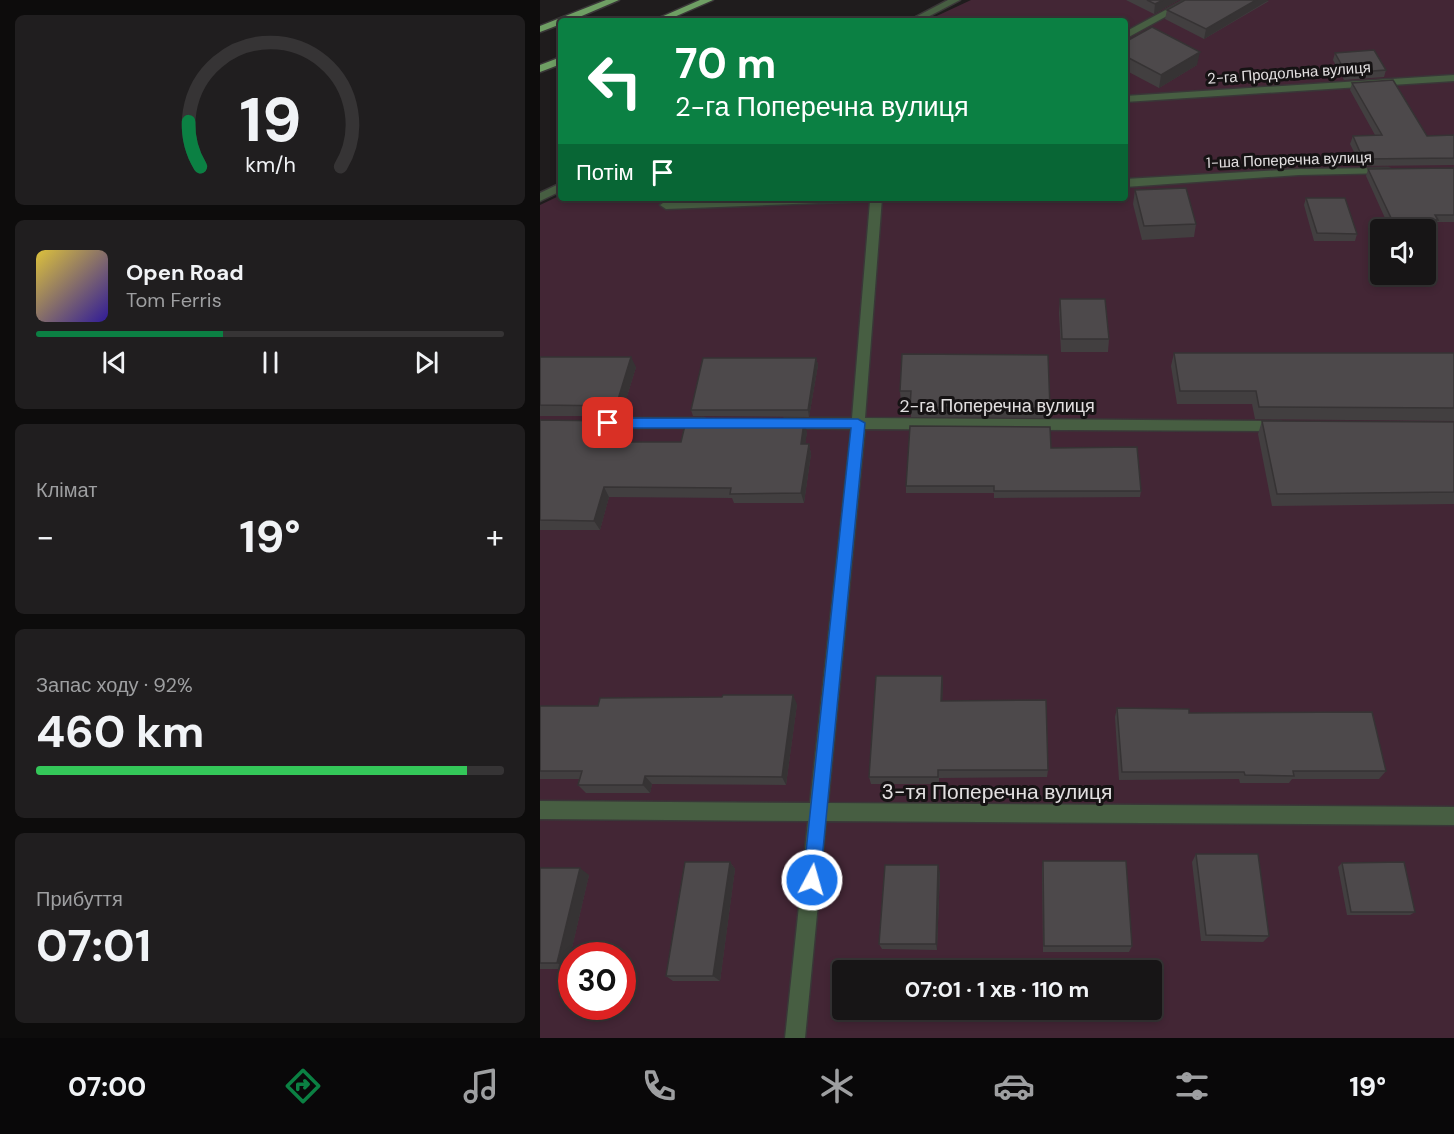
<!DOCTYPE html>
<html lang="uk">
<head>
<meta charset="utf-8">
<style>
	body { margin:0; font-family:"DM Sans",sans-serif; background:#201e1f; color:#f1f3f6; height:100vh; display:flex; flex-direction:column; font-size:22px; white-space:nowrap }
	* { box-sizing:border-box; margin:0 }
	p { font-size:20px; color:#9e9fa1 }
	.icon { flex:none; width:33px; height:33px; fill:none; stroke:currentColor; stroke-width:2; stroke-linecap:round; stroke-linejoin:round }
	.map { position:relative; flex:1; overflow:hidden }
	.drawer { display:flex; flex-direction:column; gap:15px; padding:15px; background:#0d0c0c; width:540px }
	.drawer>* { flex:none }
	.banner { position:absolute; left:18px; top:18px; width:570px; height:183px; border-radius:6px; box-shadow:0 3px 9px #0003,0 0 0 2px #363435; background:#0b8043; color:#fff; overflow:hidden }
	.buttons { position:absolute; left:830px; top:219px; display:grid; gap:12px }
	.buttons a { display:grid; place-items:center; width:66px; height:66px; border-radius:6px; background:#171516; box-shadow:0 3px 9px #0003,0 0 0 2px #363435; font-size:30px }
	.speed { position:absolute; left:18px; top:942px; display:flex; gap:12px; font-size:30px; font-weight:700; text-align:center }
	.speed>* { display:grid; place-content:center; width:78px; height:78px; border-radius:50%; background:#171516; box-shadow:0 3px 9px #0003,0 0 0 2px #363435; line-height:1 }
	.speed .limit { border:9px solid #d22; background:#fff; color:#111 }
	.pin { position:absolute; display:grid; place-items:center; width:51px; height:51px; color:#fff; margin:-26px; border-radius:12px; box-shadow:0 3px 9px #0006 }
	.me { position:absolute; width:66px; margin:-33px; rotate:6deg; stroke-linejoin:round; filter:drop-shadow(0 0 4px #0008) }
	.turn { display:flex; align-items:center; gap:21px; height:126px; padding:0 18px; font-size:27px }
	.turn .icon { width:78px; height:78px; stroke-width:2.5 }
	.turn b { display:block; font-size:42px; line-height:51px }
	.then { display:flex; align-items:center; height:57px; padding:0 18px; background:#0003; gap:12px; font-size:22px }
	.big { font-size:45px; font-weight:700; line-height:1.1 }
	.drawer .card { flex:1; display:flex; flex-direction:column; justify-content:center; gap:9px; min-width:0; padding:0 21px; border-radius:9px; background:#201e1f }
	.drawer .dial { align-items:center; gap:0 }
	.dial svg { height:156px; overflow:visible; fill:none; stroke:#363435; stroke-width:7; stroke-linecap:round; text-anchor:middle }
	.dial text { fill:#f1f3f6; stroke:none }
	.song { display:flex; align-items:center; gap:18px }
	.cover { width:72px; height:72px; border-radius:9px; background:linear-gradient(135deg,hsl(50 70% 55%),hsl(250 70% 35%)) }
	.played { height:6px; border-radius:3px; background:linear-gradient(90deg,#0b8043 40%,#363435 40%) }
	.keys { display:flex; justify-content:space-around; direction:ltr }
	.heat { display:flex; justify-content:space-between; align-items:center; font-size:33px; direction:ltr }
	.charge { height:9px; border-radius:4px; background:linear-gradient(90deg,#34c759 92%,#363435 0) }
	.trip { position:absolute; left:292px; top:960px; width:330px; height:60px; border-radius:6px; background:#171516; box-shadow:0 3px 9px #0003,0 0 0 2px #363435; font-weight:700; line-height:60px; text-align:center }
	.dock { display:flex; height:96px; justify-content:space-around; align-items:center; background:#090809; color:#9e9fa1 }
	.dock .icon { width:42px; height:42px }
	.dock .active { color:#0b8043 }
	.dock b { font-size:27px; color:#f1f3f6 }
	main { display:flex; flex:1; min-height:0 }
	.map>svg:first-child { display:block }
	.green { fill:#432635; fill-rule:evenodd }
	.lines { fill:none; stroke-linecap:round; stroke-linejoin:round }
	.street-casing { stroke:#3a3738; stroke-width:3 }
	.primary-casing { stroke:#3a3738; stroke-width:3 }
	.street { fill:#475e42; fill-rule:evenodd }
	.primary { fill:#6f9f64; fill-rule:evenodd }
	.wall { fill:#423f40 }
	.shaded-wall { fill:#363334 }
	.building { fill:#4d494b; stroke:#363334; stroke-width:1.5 }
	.route { fill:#1a73e8; stroke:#114b97; stroke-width:1.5 }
	.labels { text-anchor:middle; stroke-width:6; stroke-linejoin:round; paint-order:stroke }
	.far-street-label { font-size:15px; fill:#e2dfe0; stroke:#161314 }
	.street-label { font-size:18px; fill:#e2dfe0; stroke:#161314 }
	.near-street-label { font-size:21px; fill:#e2dfe0; stroke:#161314 }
</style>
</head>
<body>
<main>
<section class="drawer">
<div class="card dial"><svg viewBox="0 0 100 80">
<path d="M14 69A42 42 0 1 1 86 69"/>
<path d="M14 69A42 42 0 0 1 8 46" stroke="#0b8043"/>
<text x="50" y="56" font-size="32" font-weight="700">19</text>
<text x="50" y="72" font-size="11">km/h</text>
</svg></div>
<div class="card">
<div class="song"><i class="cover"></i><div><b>Open Road</b><p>Tom Ferris</p></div></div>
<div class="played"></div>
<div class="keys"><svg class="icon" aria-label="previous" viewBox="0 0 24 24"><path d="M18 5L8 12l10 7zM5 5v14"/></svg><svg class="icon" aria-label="pause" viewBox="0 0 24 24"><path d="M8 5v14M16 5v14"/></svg><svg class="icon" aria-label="next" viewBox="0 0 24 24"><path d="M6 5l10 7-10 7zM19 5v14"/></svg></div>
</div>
<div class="card"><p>Клімат</p>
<div class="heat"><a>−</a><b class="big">19°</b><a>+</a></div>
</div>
<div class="card"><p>Запас ходу · 92%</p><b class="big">460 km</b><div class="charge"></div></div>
<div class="card"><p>Прибуття</p><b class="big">07:01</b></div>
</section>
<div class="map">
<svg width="914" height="1038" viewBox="0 0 914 1038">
	<rect width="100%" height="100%" fill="#1f1c1d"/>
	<path class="green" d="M431,0H914V1038H0V205L21,195V198H585V21H386ZM840,230H885V274H840ZM32,956H82V1006H32ZM303,970H612V1010H303Z"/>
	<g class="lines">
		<defs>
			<path id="street" d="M408,0H420L380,21H368Z
				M644,0H656L585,39V32Z
				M914,75V81L585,102V96Z
				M848,168L854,171L852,173L759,175L585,187V179L759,169Z
				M21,183V191L0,201V193Z
				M222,198H342L325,418L740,421L747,426L740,431L325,429L288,803L914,807V825L286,821L265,1038H245L268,821L0,819V801L270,803L311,429L245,428L238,423L245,418H312L330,201L126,209L120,205L126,201Z
				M53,418H164L171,423L164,428H53L46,423Z"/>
			<path id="primary" d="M66,0H79L30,21H21V24L0,32V26Z
				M160,0H173L125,21H112Z
				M21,57V64L0,72V65Z"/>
		</defs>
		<use href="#street" class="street-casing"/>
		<use href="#primary" class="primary-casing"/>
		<use href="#street" class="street"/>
		<use href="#primary" class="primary"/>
	</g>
	<path class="wall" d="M586,0H639L614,14Z
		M729,1L664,39L625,19L627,10Z
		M585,42L657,65L619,88L585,70Z
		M795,53L846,70L844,77L804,80L793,60Z
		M812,83L887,136L914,135V165L821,166L810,144L813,136L835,135L810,90Z
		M914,168V222H897L894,227H849L826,176L828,169Z
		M595,190L656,224L654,237L602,240L593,204Z
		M766,198L817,234L815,241H774L764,205Z
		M520,299L569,339L568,352H521L519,312Z
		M634,353H914V421L715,419L712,404H637L631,366Z
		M362,354L510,408L509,418L371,417V401L361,402L360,391Z
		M0,357L96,367L81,416H0Z
		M276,358L278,365L269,417L153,416L151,410Z
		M0,420L77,431L73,442H141L267,432L265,444H269L271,454L264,503H194L192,498L69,497L60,530H0Z
		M722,421L914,422V504L732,506L718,434Z
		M511,448L601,491L600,497L454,498V493H366V486Z
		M402,676L403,685L402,701L508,770L507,777L399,778V784H331L329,777Z
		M257,704L246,785L112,784L110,793H46L38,785L39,779H0V706Z
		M577,708L649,713L846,771L839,779H752L749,783H700L699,779L579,780L575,717Z
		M656,854L729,936L723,942L661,941L652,862Z
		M503,861L592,946L589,952H503L502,868Z
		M190,862L195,869L180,981H133L126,976Z
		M802,863L875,912L870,915H807L798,867Z
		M0,868L49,875L27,969H0Z
		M400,872L397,950L342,949L339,944Z"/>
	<path class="shaded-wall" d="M623,0H639L614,14L615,4Z
		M716,0H729L664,39L666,29Z
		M660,52L657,65L619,88L621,75Z
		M91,357L96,367L81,416L76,406Z
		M276,358L278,365L269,417L268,410Z
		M72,421L77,431L70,452L65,442Z
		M264,422L267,432L264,454L261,444Z
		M269,444L271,454L264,503L261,493Z
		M64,487L69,497L60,530L54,521Z
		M402,676L403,685L402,709L401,701Z
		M253,695L257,704L246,785L242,777Z
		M105,776L112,784L110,793L103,785Z
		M190,862L195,869L180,981L173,976Z
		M398,865L400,872L397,950L396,944Z
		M40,868L49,875L27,969L17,963Z"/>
	<path class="building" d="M607,0H623L615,4Z
		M645,0H716L666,29L627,10Z
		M612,27L660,52L621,75L585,56V42Z
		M834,50L846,70L806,73L795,53Z
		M853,80L887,136L914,135V158L823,159L813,136L842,135L812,83Z
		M914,168V215H895L898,220H852L828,169Z
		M646,188L656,224L604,226L595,190Z
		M766,198H805L817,234L777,233Z
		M520,299H565L569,339H522Z
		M634,353H914V408L719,407L716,391H640Z
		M362,354L508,355L510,408L370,407L371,391H360Z
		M0,357H91L76,406L0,405Z
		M163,358H276L268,410H151Z
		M0,420L72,421L65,442H141L146,421L264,422L261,444H269L261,493L190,494L191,488L64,487L54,521L0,520Z
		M722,421L914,422V492L737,494Z
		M370,426L510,427L511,448L597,447L601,491H454V486H366Z
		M336,676H402L401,701L506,700L508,770H398V777H329Z
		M183,695H253L242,777L105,776L103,785H38L42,771H0V706H58L60,698L182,697Z
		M577,708L649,709V713L832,712L846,771H753L754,776L705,775L704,772H582Z
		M656,854H718L729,936L666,935Z
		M503,861H586L592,946H504Z
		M145,862H190L173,976H126Z
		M864,862L875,912H811L802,863Z
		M345,865H398L396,944H339Z
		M0,868H40L17,963H0Z"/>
	<path class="route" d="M68,418L318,419L325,423L280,880L278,887L272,889L266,887L263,880L311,428H68L62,423Z"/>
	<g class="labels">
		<g class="far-street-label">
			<text transform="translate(749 73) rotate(-4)" y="5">2-га Продольна вулиця</text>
			<text transform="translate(749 160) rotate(-2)" y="5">1-ша Поперечна вулиця</text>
		</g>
		<g class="street-label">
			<text x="457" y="412">2-га Поперечна вулиця</text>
		</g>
		<g class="near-street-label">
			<text x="457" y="799">3-тя Поперечна вулиця</text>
		</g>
	</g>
</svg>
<div class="buttons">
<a><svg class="icon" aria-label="sound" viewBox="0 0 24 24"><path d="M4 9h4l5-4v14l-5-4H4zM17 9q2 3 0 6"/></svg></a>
</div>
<div class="speed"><div class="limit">30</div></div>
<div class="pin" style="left:68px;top:423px;background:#d93025"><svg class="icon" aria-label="arrive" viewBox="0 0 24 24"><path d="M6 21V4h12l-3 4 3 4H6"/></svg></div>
<svg class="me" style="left:272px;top:880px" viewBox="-20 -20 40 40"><circle r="17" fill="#1a73e8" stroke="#fff" stroke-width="3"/><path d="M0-11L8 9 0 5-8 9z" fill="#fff"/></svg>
<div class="trip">07:01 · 1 хв · 110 m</div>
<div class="banner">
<div class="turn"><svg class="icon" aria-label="left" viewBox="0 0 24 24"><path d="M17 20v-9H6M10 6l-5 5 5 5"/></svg><div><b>70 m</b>2-га Поперечна вулиця</div></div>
<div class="then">Потім<svg class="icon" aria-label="arrive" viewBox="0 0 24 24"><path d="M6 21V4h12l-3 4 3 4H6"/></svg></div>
</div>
</div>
</main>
<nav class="dock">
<b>07:00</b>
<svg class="icon active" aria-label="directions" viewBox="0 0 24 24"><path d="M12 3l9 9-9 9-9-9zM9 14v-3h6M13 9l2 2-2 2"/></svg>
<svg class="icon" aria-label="music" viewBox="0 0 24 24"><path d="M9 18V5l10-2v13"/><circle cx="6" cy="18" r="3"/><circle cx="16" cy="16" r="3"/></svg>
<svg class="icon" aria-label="phone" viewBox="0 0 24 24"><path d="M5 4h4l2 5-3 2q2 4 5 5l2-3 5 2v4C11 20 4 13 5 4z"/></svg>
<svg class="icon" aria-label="climate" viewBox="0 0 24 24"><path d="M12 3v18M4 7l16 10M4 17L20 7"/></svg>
<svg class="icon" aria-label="car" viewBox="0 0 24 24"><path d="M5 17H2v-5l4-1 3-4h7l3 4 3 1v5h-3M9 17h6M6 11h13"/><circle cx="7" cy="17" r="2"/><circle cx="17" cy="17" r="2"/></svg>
<svg class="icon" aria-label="filters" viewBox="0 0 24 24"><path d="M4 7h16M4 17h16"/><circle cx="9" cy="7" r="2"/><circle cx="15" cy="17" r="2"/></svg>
<b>19°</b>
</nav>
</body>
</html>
